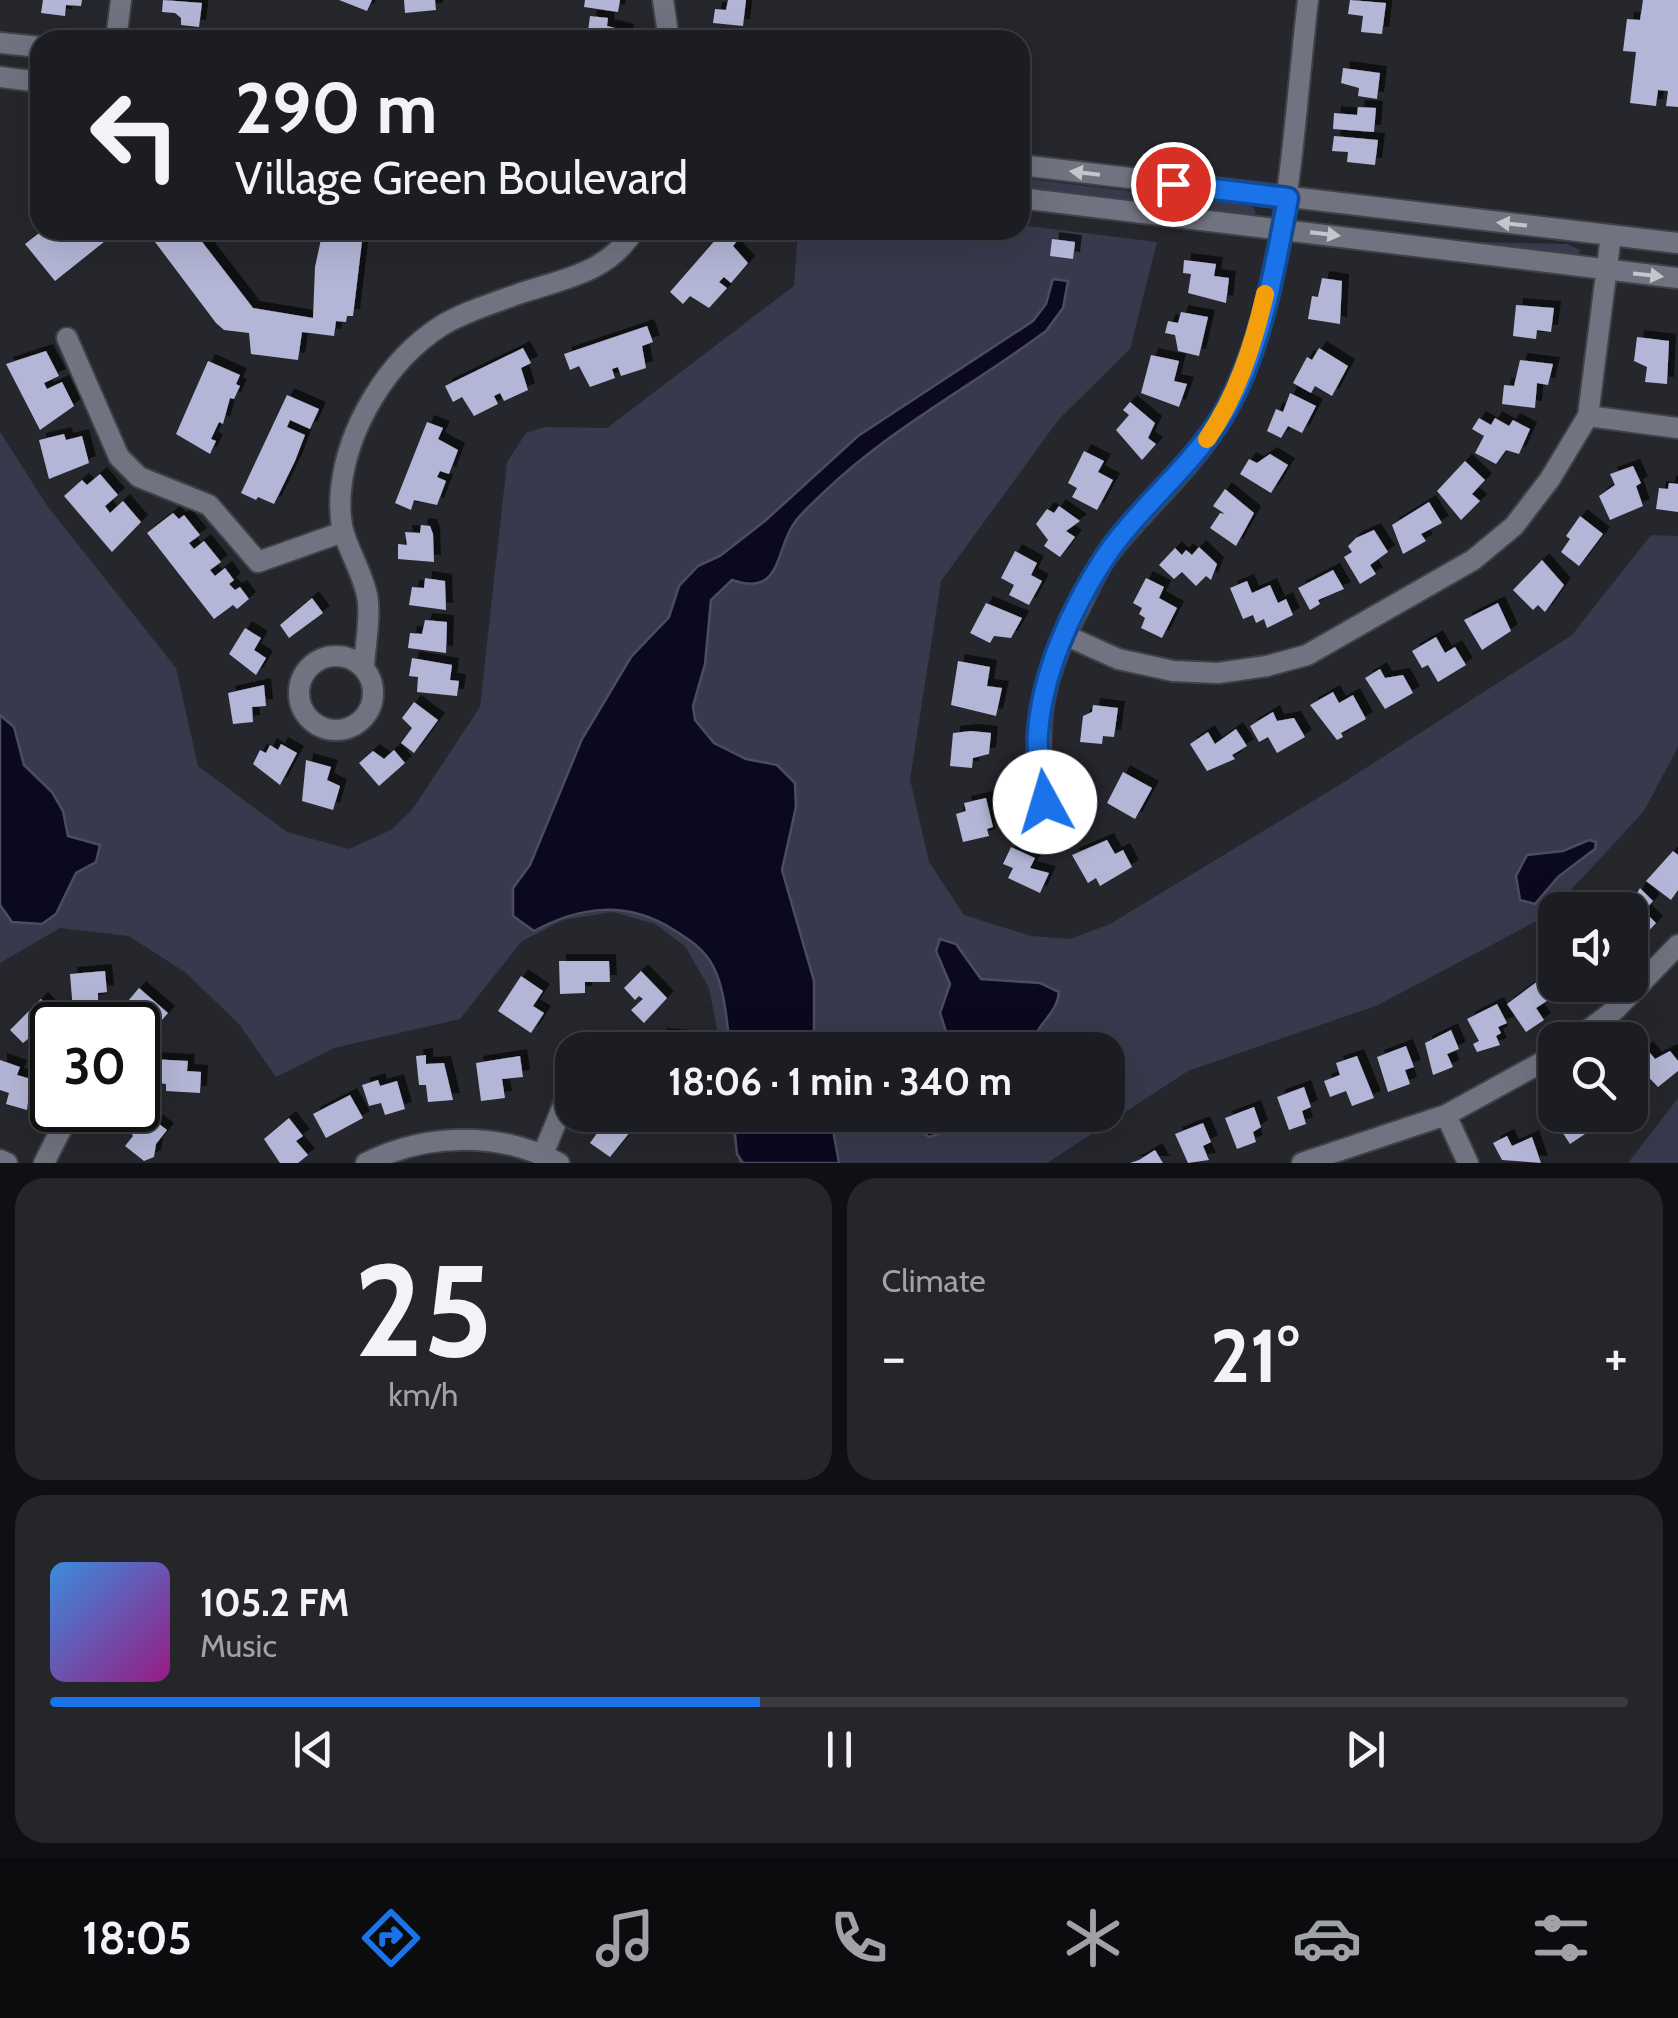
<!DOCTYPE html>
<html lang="en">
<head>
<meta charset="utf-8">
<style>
	body { margin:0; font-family:Cabin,sans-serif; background:#25262a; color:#f1f3f6; height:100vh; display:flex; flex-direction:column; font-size:38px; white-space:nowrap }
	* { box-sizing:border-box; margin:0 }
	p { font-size:32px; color:#a0a2a5 }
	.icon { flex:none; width:55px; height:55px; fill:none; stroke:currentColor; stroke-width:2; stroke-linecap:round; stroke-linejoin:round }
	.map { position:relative; height:1163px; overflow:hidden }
	.sheet { display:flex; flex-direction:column; gap:15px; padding:15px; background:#0f1013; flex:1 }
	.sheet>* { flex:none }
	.hud { position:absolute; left:30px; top:30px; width:1000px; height:210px; border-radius:30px; box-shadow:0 10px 40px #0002,0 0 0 2px #3a3b40; background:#1c1d22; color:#f1f3f6; overflow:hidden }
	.fabs { position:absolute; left:1538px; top:892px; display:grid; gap:20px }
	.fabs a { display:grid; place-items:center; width:110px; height:110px; border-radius:20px; background:#1c1d22; box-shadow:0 10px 40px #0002,0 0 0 2px #3a3b40; font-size:50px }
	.speed { position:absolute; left:30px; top:1002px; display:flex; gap:20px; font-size:50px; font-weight:700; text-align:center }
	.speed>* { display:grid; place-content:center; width:130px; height:130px; border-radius:50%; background:#1c1d22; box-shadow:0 10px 40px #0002,0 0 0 2px #3a3b40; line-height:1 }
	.speed .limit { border:5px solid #111; border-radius:15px; background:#fff; color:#111 }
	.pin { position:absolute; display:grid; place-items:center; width:85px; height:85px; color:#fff; margin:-42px; border:5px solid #fff; border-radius:50%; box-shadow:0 2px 10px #0007 }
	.me { position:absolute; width:110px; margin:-55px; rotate:354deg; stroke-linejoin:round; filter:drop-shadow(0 0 8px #0008) }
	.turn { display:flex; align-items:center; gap:35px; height:210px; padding:0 40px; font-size:45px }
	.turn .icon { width:130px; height:130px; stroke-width:2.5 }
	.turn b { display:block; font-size:70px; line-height:85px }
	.big { font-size:75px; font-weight:700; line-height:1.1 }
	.sheet .widget { flex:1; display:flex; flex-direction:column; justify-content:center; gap:15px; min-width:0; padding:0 35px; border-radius:30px; background:#25262a }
	.sheet .dial { align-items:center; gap:0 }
	.dial b { font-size:130px; line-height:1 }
	.song { display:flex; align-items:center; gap:30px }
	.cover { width:120px; height:120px; border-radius:15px; background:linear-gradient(135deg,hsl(210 70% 55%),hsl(310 70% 35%)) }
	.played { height:10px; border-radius:5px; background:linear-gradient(90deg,#1a73e8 45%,#3a3b40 45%) }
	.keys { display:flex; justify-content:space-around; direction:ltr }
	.heat { display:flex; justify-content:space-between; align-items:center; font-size:55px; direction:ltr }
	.sheet .tiles { flex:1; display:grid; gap:15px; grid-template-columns:1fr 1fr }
	.widget:last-child { grid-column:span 2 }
	.trip { position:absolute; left:555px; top:1032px; width:570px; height:100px; border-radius:30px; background:#1c1d22; box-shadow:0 10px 40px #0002,0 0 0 2px #3a3b40; font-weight:700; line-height:100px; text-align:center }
	.dock { display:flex; height:160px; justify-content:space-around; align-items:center; background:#0b0c0e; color:#a0a2a5 }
	.dock .icon { width:70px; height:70px }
	.dock .on { color:#1a73e8 }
	.dock b { font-size:45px; color:#f1f3f6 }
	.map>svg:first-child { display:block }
	.green { fill:#38394c }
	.water { fill:#0a0920; stroke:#4d4c5e; stroke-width:2.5 }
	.building { fill:#b4b6d7; filter:url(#shadow) }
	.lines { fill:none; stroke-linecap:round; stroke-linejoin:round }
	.minor-casing { stroke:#414248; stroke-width:24 }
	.minor { stroke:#727381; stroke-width:20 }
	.oneway { fill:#c5c5cd }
	.route-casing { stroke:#114b97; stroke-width:25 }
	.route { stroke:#1a73e8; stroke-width:18 }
	.slow { stroke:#f59e0b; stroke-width:18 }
</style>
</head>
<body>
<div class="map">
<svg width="1678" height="1163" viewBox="0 0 1678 1163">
	<defs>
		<filter id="shadow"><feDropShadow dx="7" dy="-7" stdDeviation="0" flood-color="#0009"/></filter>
	</defs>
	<rect width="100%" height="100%" fill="#26272d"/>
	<path class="green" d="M1020,178L1252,206L1256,212L1251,217L1020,189Z
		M1020,225L1157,242L1130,349L1059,419L941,581L910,779L929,862L964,915L1031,936L1070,939L1110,924L1341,784L1572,635L1651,535L1678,536V747L1644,811L1548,915L1378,1005L1188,1071L1047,1163H739L729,1115H1108V1050H721L709,988L685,946L655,924L612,912L563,920L521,942L460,1019L334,1048L276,1077L239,1024L186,973L129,936L60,928L0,963V432L48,507L176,668L198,766L287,832L349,849L391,830L412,810L480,707L507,462L526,433L545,427L607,428L794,286L798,230H1020Z
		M1477,242L1568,244L1581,251L1576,256Z
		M1678,1098V1163H1628Z"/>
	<path class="water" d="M1053,279L1068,281L1063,308L1046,331C972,386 889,429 822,494C813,503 802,512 795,522C775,548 783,598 732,580L711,600L705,664L693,706L695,720L714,743L746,759L777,765L795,783L796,807L782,870L814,981V1050H731C726,1023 726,991 713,966C704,949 690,940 674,930C628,901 582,905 534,931L513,916V888L530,865L582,739L631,657L669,617L679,586L698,566L720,556L766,520L858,436L1033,321L1046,304Z
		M0,715L14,727L24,765L52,792L63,811L68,836L100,845L96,862L76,873L56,914L42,924L12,922L0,905Z
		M1589,840L1596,842L1595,849L1558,877L1535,904L1520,900L1516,876L1527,855L1563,851Z
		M940,939L956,944L981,979L1040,983L1059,992C1057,1017 1032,1025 1032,1050H952L940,1013L950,984L936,951Z
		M733,1115H824L833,1130L839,1163H743L737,1154Z
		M913,1115H963L953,1129L929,1137L915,1126Z"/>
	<path class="building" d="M43,0H82L81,6L66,5L65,16L41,13Z
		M163,0L202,3L199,27L181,25V18L175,13L162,12Z
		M339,0H372L367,11Z
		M404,0H435L436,10L405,13Z
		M585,0H620L618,12L584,7Z
		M728,0H746L743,26L713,23L715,9L726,10Z
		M1350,0L1386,3L1382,34L1361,32L1363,16L1348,14Z
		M1643,0H1678V107L1666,106L1668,91L1658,90L1656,106L1630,103L1636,52L1623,51L1627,19L1640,20Z
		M590,16L608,18L607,26L627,31L626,40L587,39Z
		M1343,68L1380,73L1377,99L1358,96L1359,88L1341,83Z
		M1358,107L1376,108L1374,132L1333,129L1334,113L1357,115Z
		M1334,136L1378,140L1375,165L1347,162L1348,152L1332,151Z
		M43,230H119L55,281L25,244Z
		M146,230H193L253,308L313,318L315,267L323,230H372V234L363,233L353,316H347L346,322L336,321L334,336L302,332L298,360L251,354L249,333L224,330L216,323Z
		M422,230H461V237Z
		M724,230L740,237L733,246L748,263L731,283L724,277L719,282L727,288L709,308L690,296L683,304L670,292Z
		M1052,239L1075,242L1073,259L1050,256Z
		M1184,260L1216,264L1214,276L1229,278L1226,303L1188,293L1191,274L1183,273Z
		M1322,278L1342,281L1340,324L1308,319L1312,296L1318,297Z
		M1516,305L1554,308L1551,332L1537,330L1536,339L1513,336Z
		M1181,312L1208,317L1199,356L1178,351L1175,335L1165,333L1168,321L1178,323Z
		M647,326L653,342L642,346L646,368L621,376L618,367L612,369L615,378L590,387L579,366L570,370L564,354Z
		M1637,337L1669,341L1667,384L1645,382L1647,367L1634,361Z
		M523,348L531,363L521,368L528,390L504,401L500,393L494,396L498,404L474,416L462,397L453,402L445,386Z
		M1319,348L1348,366L1332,396L1315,386L1311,393L1293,383L1307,357L1312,360Z
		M46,351L59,376L44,383L47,389L62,382L74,406L40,430L6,364Z
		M1151,355L1179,361L1174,381L1187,384L1179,407L1141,393Z
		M1520,360L1553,364L1548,385L1537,383L1535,408L1502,404L1504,385L1514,386Z
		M208,361L240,375L236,384L240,386L234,399L230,398L223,424L219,422L211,439L216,441L210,454L176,434Z
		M1290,393L1316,406L1302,433L1288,426L1281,438L1267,431L1276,409L1283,412Z
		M287,395L319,409L310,429L290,420L287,427L305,435L295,461L274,504L258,497L256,500L241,493Z
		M1130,402L1155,423L1148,438L1156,444L1142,460L1116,430L1129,415L1123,410Z
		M1479,418L1491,425L1495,418L1509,426L1513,420L1530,429L1519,454L1506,450L1496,464L1475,453L1484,436L1472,429Z
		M427,422L443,428L438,439L458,450L449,474L440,471L437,477L446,481L437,505L414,500L411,510L395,503Z
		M64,434L66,440L82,436L89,463L49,479L39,440Z
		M1084,451L1104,461L1098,472L1113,480L1097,510L1072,497L1077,488L1068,483Z
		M1270,454L1288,465L1271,493L1240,474L1249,459L1257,463Z
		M1465,461L1485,480L1472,494L1480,501L1461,520L1437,491Z
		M1633,466L1641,483L1636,486L1643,506L1610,520L1599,496L1615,485L1610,474Z
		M100,474L118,495L105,506L110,513L123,501L141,522L112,552L64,496L82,480L87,485Z
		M1669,483L1678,484V512L1656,509L1659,488L1668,489Z
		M1225,489L1254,513L1236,546L1210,528L1220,513L1225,514L1213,506Z
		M1429,502L1442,523L1421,534L1426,541L1403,554L1392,525Z
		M1059,506L1080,521L1066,531L1075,537L1060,557L1044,546L1048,540L1036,524L1047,509L1054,513Z
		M173,513L179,519L184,515L200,535L189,543L194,549L204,541L221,562L210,570L215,576L225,568L234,580L229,584L235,590L240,587L249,599L237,609L233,605L214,619L147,533Z
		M1580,516L1603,534L1579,566L1561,552L1570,539L1566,536Z
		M421,525L430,526L433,534L434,562L398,559V544L407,545L405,532L420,533Z
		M1374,530L1388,552L1370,565L1376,574L1360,584L1344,557L1352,552L1348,546L1356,538Z
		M1199,547L1217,564L1211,580L1206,576L1196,586L1182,572L1174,579L1159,565L1175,548L1182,555L1186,550L1192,555Z
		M1015,551L1037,563L1031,575L1042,581L1029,605L1009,595L1014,585L1001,578Z
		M1542,560L1564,585L1545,612L1538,605L1533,610L1513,590Z
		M1333,570L1344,589L1318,600L1320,604L1310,610L1298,588Z
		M425,578L445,581L446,610L409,605L412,587L424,588Z
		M1146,578L1164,587L1159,598L1177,608L1162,638L1141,628L1145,618L1139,614L1142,608L1133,603Z
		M1247,581L1252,593L1270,585L1278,603L1286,599L1293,615L1267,628L1264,619L1256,623L1253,615L1243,619L1230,588Z
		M312,598L323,613L289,638L280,625Z
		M986,603L1022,618L1011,638L994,636L990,643L970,633Z
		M1498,603L1511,631L1482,650L1464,620Z
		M425,620L447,622L446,653L408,648L410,633L422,634Z
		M245,628L261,638L254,650L266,658L256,675L229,654Z
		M1436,637L1445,653L1455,647L1466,665L1438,682L1428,665L1422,668L1412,651Z
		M412,658L452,665L450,680L459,681L457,696L417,692L418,677L409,676Z
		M958,661L990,667L987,686L1002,688L996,716L951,705Z
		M1380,669L1385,678L1403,675L1413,693L1385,709L1365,678Z
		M264,685L266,706L252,707L253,722L233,724L228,693Z
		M1333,692L1339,703L1353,695L1366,719L1341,733L1343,737L1337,740L1310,705Z
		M414,702L438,720L414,753L401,743L412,728L402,718Z
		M1093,705L1118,708L1114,737L1103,736L1102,744L1080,742L1083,716L1092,712Z
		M1273,712L1277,721L1294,718L1305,737L1277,753L1268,737L1259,742L1250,726Z
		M1236,729L1247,746L1232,755L1235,759L1207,771L1190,744L1208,732L1215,744Z
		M971,731L991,733L989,754L973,758L972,768L950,766L953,733Z
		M281,744L297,753L280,785L253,764L260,750L266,753L270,745L278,750Z
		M394,750L405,763L379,786L359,763L373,751L384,759Z
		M306,760L331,767L327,780L340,786L333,810L302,801Z
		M1123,772L1152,788L1135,819L1107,803Z
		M986,798L993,827L987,829L989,836L963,842L956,814L966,811L964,803Z
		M1107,840L1115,854L1123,850L1132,867L1100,886L1096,878L1088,883L1072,855Z
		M1011,847L1035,858L1030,868L1049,873L1040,893L1008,878L1013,868L1003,864Z
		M1673,851L1678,855V890L1671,900L1646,881Z
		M1640,888L1653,901L1644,911L1656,923L1641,939L1630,928L1627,910Z
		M559,961H609L610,982H585V993L560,994Z
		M1555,968V985H1580L1583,990L1567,1002L1547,974Z
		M105,971L107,992L98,993V1001L91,1002V1009L73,1010L70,974Z
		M641,971L667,998L644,1023L631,1010L643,999L639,996L635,1000L624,988Z
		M521,976L543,991L533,1006L544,1013L531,1033L498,1011Z
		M1538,981L1550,999L1536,1008L1544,1020L1526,1032L1507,1004Z
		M139,988L168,1013L144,1040L138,1034V1025H128L140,1012L128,1001Z
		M41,999L57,1015L23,1043L10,1030Z
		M1497,1004L1507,1023L1498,1027L1501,1033L1496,1036L1500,1045L1477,1052L1473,1044L1479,1041L1467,1019Z
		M1451,1030L1459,1049L1447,1054L1453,1067L1433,1075L1425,1043Z
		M660,1035L682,1037L681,1050H659Z
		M1406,1046L1414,1067L1405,1070L1410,1084L1388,1092L1377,1057Z
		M1646,1048L1655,1059L1670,1051L1678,1061V1071L1658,1087L1632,1060Z
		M426,1055V1064L444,1063L453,1100L428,1102L426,1085H419L416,1056Z
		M520,1056L523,1077L502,1079L505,1098L481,1101L476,1063Z
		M1357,1056L1374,1098L1352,1106L1346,1091L1330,1097L1324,1081L1340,1075L1336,1063Z
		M150,1059L188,1061L187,1071L201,1072L200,1093L166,1091V1084L149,1082Z
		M0,1060L20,1067L17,1075L31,1079L27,1110L6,1104L9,1093L0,1090Z
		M378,1080L380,1086L397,1081L405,1109L385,1115L381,1103L369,1106L362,1085Z
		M1304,1087L1311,1107L1302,1111L1306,1124L1289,1130L1277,1097Z
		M350,1095L363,1118L326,1138L313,1114Z
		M141,1100L156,1112L151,1118L167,1130L156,1144L154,1157L144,1161L125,1146L133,1136L125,1122Z
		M1254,1107L1261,1127L1253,1132L1256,1142L1237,1149L1225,1118Z
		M610,1115H628L638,1122L610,1157L590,1143Z
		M1551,1115H1586L1594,1128L1570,1144Z
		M289,1118L303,1136L296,1141L308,1155L298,1163H280L264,1139Z
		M1203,1123L1211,1142L1203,1146L1209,1160L1188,1163L1175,1134Z
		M1507,1136L1512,1146L1532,1137L1541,1163L1502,1160L1493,1143Z
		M1155,1150L1163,1163H1130L1139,1160Z"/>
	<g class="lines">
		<defs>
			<path id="minor" d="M663,0L669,40
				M116,40L121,0
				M0,43L40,47
				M0,77L40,82
				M1020,165L1678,243
				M1020,198L1678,278
				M67,338L119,457L139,477L209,505L258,562L340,533
				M1588,416L1678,428
				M1065,635L1118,659L1173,671L1218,673L1267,666L1307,655L1473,560L1514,526L1550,479L1588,416L1611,235
				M299 693a37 37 0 1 1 74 0a37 37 0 1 1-74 0Z
				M364,667C365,644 372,613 366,591C354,549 336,538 341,490C347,427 388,360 441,326C463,312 494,303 518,294C562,279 609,273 634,230
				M1045,802C1035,718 1040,681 1080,606C1089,589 1097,568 1109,553C1146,506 1195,466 1224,413C1289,293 1292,133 1308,0
				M1575,1040L1616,1009L1678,945
				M1446,1115L1468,1163
				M543,1154L572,1084
				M0,1160L7,1163
				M44,1163L71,1110
				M366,1163C426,1133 499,1131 559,1163
				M1302,1163L1446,1115L1555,1055"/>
		</defs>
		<use href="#minor" class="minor-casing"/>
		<use href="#minor" class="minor"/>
	</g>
	<defs><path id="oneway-solid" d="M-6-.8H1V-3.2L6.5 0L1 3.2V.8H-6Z" transform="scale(2.5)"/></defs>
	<g class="oneway">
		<use href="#oneway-solid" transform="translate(1085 173) rotate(-173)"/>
		<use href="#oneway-solid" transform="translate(1512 224) rotate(-174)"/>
		<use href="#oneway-solid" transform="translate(1325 234) rotate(7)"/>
		<use href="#oneway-solid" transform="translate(1648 275) rotate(6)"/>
	</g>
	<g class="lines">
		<defs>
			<path id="route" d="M1045,802C1042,780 1036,755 1038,734C1042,672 1072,608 1105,557C1139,507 1189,469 1222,417C1260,355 1275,269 1288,198L1173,184"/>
		</defs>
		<use href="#route" class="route-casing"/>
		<use href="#route" class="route"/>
		<path class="slow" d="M1207,439C1237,395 1253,346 1265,294"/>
	</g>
</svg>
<div class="fabs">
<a><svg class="icon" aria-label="sound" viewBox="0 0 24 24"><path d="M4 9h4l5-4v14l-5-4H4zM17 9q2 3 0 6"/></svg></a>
<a><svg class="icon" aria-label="search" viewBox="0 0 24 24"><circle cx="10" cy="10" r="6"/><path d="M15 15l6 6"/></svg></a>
</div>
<div class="speed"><div class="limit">30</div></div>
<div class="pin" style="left:1173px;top:184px;background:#d93025"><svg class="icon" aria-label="arrive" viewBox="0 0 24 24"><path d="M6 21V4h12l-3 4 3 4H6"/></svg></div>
<svg class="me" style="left:1045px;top:802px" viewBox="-20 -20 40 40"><circle r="19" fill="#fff"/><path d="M0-13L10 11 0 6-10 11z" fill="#1a73e8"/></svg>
<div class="trip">18:06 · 1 min · 340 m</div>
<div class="hud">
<div class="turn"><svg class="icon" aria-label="left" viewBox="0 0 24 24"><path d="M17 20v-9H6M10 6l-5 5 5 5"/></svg><div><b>290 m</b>Village Green Boulevard</div></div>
</div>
</div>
<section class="sheet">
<div class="tiles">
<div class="widget dial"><b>25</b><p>km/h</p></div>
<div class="widget"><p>Climate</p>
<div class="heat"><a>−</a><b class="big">21°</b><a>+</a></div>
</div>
<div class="widget">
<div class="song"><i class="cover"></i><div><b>105.2 FM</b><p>Music</p></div></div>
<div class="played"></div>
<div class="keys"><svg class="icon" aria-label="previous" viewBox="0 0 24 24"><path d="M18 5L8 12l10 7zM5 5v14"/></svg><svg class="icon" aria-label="pause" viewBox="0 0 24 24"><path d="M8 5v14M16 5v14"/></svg><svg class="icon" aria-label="next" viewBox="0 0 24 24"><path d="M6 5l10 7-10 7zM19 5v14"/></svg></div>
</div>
</div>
</section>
<nav class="dock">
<b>18:05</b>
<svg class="icon on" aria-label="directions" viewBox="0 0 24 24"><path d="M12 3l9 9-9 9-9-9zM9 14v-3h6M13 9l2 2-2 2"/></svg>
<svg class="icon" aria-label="music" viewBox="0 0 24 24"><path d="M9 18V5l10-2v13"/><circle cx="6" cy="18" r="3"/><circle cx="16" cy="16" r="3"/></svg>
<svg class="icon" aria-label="phone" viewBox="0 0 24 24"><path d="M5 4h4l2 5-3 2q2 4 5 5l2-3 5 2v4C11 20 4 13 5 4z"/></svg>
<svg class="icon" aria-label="climate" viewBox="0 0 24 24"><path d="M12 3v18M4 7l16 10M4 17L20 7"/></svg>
<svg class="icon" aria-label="car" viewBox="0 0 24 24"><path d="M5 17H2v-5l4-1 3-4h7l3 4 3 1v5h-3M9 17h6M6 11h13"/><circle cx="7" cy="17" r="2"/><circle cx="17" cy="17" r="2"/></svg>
<svg class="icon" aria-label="filters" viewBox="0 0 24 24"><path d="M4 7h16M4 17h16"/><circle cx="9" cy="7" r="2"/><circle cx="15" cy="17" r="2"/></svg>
</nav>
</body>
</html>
